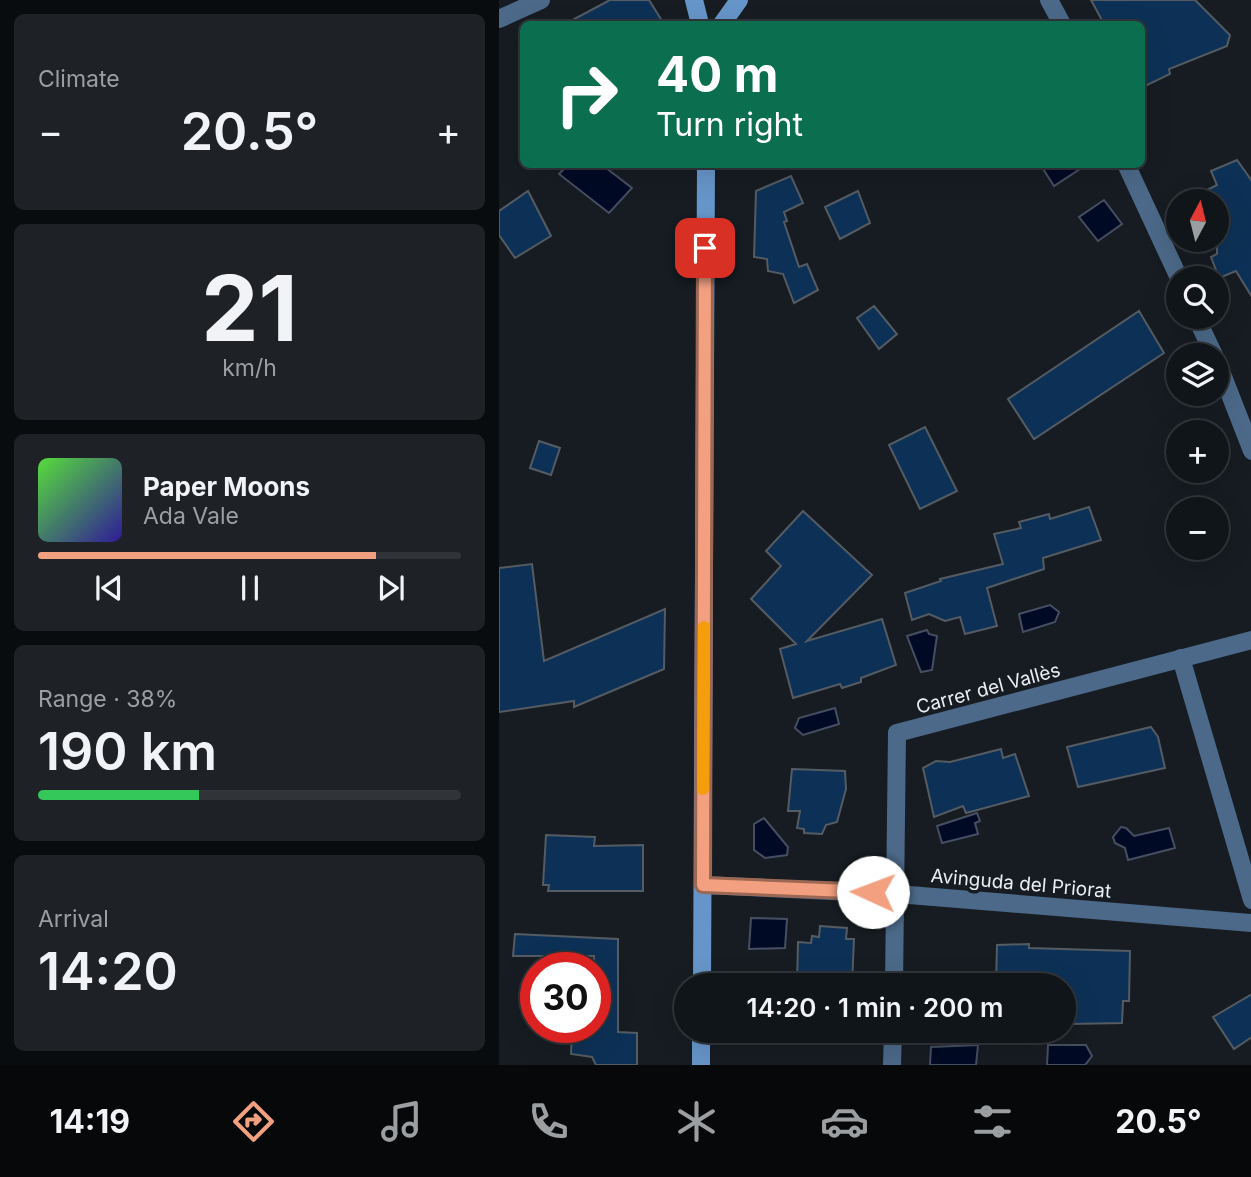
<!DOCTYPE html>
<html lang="en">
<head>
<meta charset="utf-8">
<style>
	body { margin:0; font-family:Inter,sans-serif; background:#1e2227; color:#f1f3f6; height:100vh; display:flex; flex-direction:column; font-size:26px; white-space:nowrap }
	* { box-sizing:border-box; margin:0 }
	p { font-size:23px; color:#9c9fa2 }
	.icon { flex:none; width:38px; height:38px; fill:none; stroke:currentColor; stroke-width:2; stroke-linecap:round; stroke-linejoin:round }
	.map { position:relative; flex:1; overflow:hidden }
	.details { display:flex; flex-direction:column; gap:14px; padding:14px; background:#090c0e; width:499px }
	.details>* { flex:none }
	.top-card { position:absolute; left:21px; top:21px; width:625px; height:147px; border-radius:10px; box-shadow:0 7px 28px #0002,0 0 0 2px #303439; background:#0b6e4f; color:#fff; overflow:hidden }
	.needle { width:46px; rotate:7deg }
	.tools { position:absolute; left:667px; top:189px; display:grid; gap:14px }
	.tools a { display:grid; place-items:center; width:63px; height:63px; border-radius:50%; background:#10151a; box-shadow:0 7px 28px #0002,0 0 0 2px #303439; font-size:35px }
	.speed { position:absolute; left:21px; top:952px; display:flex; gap:14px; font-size:35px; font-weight:700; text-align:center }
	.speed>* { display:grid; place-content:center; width:91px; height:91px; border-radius:50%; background:#10151a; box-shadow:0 7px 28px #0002,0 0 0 2px #303439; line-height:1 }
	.speed .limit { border:10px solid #d22; background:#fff; color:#111 }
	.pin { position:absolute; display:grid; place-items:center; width:60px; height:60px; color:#fff; margin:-30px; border-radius:14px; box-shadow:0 4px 10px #0006 }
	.me { position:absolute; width:77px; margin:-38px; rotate:272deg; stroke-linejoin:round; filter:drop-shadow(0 0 5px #0008) }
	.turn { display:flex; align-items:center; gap:24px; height:147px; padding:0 21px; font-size:32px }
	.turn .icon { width:91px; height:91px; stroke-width:2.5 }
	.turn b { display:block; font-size:49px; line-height:60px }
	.big { font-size:52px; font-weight:600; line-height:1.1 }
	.details .card { flex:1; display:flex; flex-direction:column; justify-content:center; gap:10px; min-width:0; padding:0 24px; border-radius:10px; background:#1e2227 }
	.details .dial { align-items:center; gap:0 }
	.dial b { font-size:91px; line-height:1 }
	.song { display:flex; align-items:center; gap:21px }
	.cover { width:84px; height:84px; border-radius:10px; background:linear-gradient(135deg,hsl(110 70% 55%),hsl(250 70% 35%)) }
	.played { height:7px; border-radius:4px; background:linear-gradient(90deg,#f2a080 80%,#303439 80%) }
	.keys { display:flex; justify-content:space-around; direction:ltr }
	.heat { display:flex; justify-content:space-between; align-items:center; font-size:38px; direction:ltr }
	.charge { height:10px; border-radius:5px; background:linear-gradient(90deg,#34c759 38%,#303439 0) }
	.trip { position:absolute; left:175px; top:973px; width:402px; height:70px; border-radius:35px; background:#10151a; box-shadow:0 7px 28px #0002,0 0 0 2px #303439; font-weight:600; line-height:70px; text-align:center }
	.tabs { display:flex; height:112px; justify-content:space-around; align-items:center; background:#06080a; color:#9c9fa2 }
	.tabs .icon { width:49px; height:49px }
	.tabs .selected { color:#f2a080 }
	.tabs b { font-size:32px; color:#f1f3f6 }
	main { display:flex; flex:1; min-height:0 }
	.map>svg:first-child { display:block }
	.water { fill:#000a24; stroke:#464f62; stroke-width:2 }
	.building { fill:#0d3156; stroke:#545b62; stroke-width:2 }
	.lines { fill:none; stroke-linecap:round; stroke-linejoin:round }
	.street { stroke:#4c6989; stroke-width:18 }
	.secondary { stroke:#6695c9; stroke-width:18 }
	.route-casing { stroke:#9d6853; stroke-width:18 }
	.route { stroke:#f2a080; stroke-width:12 }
	.slow { stroke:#f59e0b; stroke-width:12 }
	.labels { text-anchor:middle; stroke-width:7; stroke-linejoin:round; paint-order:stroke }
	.street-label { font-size:19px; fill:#ebeff4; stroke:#161c22 }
</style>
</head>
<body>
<main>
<section class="details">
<div class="card"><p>Climate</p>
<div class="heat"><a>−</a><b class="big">20.5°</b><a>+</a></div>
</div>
<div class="card dial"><b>21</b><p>km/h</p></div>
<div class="card">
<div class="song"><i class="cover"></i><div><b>Paper Moons</b><p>Ada Vale</p></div></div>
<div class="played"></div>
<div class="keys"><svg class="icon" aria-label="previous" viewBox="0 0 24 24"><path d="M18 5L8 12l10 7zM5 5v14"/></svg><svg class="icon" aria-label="pause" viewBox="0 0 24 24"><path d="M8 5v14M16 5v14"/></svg><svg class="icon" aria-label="next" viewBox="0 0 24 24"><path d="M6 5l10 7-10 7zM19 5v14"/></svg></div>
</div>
<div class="card"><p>Range · 38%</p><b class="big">190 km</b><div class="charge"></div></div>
<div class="card"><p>Arrival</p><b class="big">14:20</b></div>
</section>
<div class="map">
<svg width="753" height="1065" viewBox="0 0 753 1065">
	<rect width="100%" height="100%" fill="#161c22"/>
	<path class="water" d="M541,164H587V165L555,186Z
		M69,165H103L133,188L110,213L60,174Z
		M605,200L623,224L599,241L580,217Z
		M551,605L560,612L556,622L524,632L520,614Z
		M428,630L430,634L438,636L433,670L422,672L408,636Z
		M336,708L340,724L304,735L296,728L300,718Z
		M478,813L481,821L476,823L479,834L443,843L438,826Z
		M265,818L289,847L288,855L266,858L255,850V824Z
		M622,827L627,828L635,836L670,828L676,848L629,860L626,848L616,843L614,837Z
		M252,918L288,919L286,948L250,949Z
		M479,1045L477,1065H431L432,1047Z
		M549,1045H587L593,1056L586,1065H548Z"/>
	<path class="building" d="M111,0H150L165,24H66Z
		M592,0H696L731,35L728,46L670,69L671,74L642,88V24H605Z
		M738,160L753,181V297L737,271L720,278L712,257L718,254V201H687L718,185L712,171Z
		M292,176L304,203L285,212L288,221L285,222L300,267L308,264L319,290L295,303L284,274L269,271L268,259L255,257L257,191Z
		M29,191L52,236L16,258L0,235V211Z
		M359,191L371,223L341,239L326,207Z
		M375,306L398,334L380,349L358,318Z
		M640,311L665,353L535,439L509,399Z
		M426,427L458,491L421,509L390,445Z
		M40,441L61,448L52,475L31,468Z
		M590,507L602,540L544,558L545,569L488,588L498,626L466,634L461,617L446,621L430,614L413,620L406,593L442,581L441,579L504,564L495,534L522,528L520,522L550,514L551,519Z
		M304,511L373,575L308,641L383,619L397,665L362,678V682L343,688L341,684L294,698L281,649L297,644L252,599L282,566L267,551Z
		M33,564L45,661L166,609L165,669L75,707V701L0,712V568Z
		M652,727L659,737L666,768L579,787L568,747Z
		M502,749L504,758L516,754L530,796L467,813L464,806L435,817L424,768L437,761L451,762Z
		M293,769L346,771L347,789L338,822L327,825L323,834L305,833V829L298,828L301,811H289Z
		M47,835L96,837L95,846L144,845V891H49L50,885H44Z
		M321,926L348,928L347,939H355L353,985H298L299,942L312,943L313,936L320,937Z
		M16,934L119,939V1032L138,1033V1065H97L93,1057L72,1054L73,1031H96L95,956H14Z
		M530,944V948L631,951L630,1001H624L623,1023L571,1024L570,1000H565V985H497L498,945Z
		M753,994V1037L735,1049L714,1017Z"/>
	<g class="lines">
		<path class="street" d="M550,0L563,24
			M0,19L42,0
			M627,164L680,278
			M697,317L715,355
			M718,361L753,451
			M682,658L753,900
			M204,885L398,894L753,923
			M395,985L398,733L753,640
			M393,1065L394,1031"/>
		<path class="secondary" d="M195,0L201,24
			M223,24L240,0
			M203,985L207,164
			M202,1065V1031"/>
	</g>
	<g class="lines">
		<defs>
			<path id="route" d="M206,248L204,885L374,892"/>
		</defs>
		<use href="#route" class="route-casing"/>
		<use href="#route" class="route"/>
		<path class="slow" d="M204,789L205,627"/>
	</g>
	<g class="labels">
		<g class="street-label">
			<text transform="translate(489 688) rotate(-15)" y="7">Carrer del Vallès</text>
			<text transform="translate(522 883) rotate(5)" y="7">Avinguda del Priorat</text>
		</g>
	</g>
</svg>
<div class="tools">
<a><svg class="needle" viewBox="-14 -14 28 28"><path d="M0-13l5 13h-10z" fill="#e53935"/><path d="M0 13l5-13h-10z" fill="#9c9fa2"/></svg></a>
<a><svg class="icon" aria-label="search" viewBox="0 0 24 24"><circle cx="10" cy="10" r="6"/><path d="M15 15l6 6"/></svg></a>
<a><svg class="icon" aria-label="layers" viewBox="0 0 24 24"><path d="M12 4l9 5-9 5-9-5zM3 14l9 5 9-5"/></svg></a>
<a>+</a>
<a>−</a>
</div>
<div class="speed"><div class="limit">30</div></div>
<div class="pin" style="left:206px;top:248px;background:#d93025"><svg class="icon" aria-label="arrive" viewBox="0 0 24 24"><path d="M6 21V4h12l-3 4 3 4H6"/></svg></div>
<svg class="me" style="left:374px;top:892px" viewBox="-20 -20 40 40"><circle r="19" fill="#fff"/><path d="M0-13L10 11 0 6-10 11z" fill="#f2a080"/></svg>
<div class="trip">14:20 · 1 min · 200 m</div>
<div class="top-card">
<div class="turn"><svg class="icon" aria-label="right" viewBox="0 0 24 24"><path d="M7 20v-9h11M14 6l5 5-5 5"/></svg><div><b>40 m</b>Turn right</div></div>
</div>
</div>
</main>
<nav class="tabs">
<b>14:19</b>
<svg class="icon selected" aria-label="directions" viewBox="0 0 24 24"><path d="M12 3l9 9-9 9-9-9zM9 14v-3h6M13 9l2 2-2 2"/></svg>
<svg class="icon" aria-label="music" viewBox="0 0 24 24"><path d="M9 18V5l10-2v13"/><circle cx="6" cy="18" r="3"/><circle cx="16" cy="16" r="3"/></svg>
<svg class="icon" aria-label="phone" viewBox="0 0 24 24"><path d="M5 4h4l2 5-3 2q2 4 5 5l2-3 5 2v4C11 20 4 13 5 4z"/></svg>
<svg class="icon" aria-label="climate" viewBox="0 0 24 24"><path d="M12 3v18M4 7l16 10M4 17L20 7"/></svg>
<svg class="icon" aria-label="car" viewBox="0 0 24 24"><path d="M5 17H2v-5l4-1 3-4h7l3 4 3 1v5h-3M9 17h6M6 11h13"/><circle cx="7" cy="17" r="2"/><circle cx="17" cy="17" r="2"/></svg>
<svg class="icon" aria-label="filters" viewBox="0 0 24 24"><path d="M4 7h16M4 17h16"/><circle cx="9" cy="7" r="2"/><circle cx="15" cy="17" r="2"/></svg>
<b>20.5°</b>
</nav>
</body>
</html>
